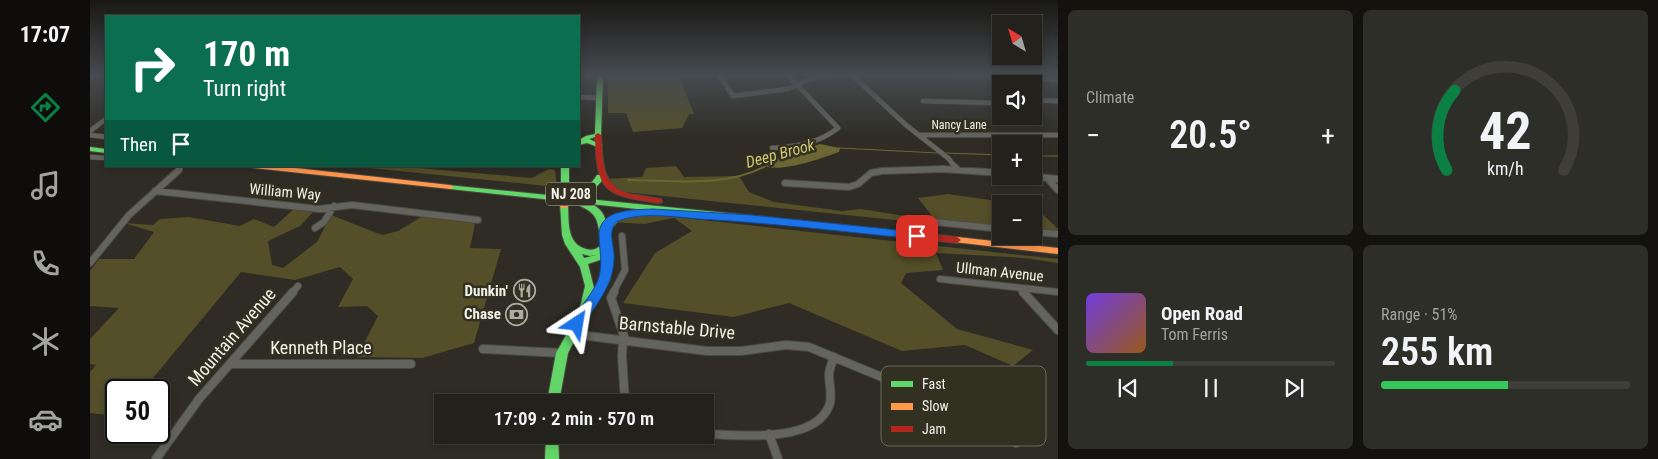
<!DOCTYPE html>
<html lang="en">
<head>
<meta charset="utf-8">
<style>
	body { margin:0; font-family:"Roboto Condensed",sans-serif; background:#2e2e28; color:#f1f3f6; height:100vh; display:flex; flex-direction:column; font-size:19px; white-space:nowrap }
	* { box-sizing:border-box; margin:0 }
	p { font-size:16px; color:#a2a3a3 }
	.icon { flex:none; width:28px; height:28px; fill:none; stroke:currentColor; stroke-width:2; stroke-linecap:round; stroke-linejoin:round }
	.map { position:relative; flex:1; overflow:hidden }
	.side { display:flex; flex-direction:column; gap:10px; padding:10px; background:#13120f; width:600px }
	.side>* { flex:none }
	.hud { position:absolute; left:15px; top:15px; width:475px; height:152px; border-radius:0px; box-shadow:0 2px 8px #0003,0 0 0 1px #3f3e3a; background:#0b6e4f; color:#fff; overflow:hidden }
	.needle { width:32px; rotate:323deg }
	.controls { position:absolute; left:902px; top:15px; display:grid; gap:10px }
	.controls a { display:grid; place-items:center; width:50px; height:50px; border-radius:0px; background:#22211b; box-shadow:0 2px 8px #0003,0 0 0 1px #3f3e3a; font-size:25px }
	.speed { position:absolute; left:15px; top:379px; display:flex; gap:10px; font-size:25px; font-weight:700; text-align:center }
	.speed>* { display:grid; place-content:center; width:65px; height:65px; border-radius:50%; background:#22211b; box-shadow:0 2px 8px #0003,0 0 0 1px #3f3e3a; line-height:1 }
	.speed .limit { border:2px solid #111; border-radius:8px; background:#fff; color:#111 }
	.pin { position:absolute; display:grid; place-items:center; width:42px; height:42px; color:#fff; margin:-21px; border-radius:10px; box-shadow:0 2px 8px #0006 }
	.me { position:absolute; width:55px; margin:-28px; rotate:33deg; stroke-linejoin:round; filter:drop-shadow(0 0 4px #0008) }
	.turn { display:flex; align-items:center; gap:18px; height:105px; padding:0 15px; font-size:22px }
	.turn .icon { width:65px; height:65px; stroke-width:2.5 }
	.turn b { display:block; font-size:35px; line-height:42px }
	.then { display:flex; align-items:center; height:48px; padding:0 15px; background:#0003; gap:10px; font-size:19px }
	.big { font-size:38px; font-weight:600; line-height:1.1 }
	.side .card { flex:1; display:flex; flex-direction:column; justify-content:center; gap:8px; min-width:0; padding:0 18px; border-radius:8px; background:#2e2e28 }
	.side .dial { align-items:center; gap:0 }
	.dial svg { height:130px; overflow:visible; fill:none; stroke:#3f3e3a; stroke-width:7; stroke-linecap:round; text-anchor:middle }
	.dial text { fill:#f1f3f6; stroke:none }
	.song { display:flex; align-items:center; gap:15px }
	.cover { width:60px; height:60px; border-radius:8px; background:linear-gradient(135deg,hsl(260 70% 55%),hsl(30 70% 35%)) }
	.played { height:5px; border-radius:2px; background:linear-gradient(90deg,#0b8043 35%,#3f3e3a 35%) }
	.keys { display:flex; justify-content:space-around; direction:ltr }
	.heat { display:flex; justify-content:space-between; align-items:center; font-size:28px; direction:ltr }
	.charge { height:8px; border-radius:4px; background:linear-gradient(90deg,#34c759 51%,#3f3e3a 0) }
	.side .tiles { flex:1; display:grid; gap:10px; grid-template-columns:repeat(2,1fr) }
	.trip { position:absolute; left:344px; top:394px; width:280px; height:50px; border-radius:0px; background:#22211b; box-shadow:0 2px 8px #0003,0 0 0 1px #3f3e3a; font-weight:600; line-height:50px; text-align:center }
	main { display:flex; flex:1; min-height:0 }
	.tab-bar { display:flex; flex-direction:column; width:90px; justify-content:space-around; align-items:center; background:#0e0d0b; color:#a2a3a3 }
	.tab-bar .icon { width:35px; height:35px }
	.tab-bar .on { color:#0b8043 }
	.tab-bar b { font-size:22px; color:#f1f3f6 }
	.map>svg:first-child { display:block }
	.green { fill:#544f28 }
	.water { fill:#6c6632 }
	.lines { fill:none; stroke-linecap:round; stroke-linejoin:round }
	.stream-far1 { stroke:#6c6632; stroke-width:1 }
	.stream { stroke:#6c6632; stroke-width:2 }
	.street-far2-casing { stroke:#4a4942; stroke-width:5.5 }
	.street-far1-casing { stroke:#4a4942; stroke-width:8 }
	.street-casing { stroke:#4a4942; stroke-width:10 }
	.fast-casing { stroke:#4a4942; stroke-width:2 }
	.slow-casing { stroke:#4a4942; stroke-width:2 }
	.jam-casing { stroke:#4a4942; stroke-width:2 }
	.street-far2 { stroke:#64645e; stroke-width:4.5 }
	.street-far1 { stroke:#64645e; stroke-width:6 }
	.street { stroke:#64645e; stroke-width:8 }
	.fast { fill:#63d668; fill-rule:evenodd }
	.slow { fill:#ff974d; fill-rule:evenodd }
	.jam { fill:#b3261e; fill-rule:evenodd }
	.slow-bridge-casing { stroke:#4a4942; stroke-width:11; stroke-linecap:butt }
	.slow-bridge { stroke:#ff974d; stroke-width:9 }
	.route { fill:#1a73e8; stroke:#114b97 }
	.labels { text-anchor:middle; stroke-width:5; stroke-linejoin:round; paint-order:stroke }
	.far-street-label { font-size:12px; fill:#f2f1e8; stroke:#313021 }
	.shield { fill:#313021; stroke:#b8b7ac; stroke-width:1 }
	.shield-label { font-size:14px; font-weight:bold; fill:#f2f1e8 }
	.street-label { font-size:15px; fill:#f2f1e8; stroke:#313021 }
	.poi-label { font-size:15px; font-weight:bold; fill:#f2f1e8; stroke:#313021; text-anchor:end }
	.water-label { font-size:16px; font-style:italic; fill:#d0c771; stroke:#313021 }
	.near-street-label { font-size:18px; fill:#f2f1e8; stroke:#313021 }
	.key { fill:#313021; stroke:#6b6a5d; stroke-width:1 }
	.key-label { font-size:14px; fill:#f2f1e8 }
</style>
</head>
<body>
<main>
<nav class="tab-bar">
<b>17:07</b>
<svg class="icon on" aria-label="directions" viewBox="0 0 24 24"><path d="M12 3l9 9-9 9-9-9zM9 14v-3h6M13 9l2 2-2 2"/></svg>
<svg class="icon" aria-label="music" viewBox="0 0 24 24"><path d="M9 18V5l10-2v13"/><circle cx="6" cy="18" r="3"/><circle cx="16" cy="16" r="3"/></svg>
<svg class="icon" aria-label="phone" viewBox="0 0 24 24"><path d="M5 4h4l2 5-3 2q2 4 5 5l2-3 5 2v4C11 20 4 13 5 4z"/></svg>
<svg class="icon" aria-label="climate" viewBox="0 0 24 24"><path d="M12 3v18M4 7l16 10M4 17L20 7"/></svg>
<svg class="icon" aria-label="car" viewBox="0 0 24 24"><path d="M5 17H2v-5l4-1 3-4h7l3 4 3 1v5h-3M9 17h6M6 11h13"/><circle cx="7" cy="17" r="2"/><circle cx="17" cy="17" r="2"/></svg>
</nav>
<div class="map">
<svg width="968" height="459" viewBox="0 0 968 459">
	<rect width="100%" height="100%" fill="#2e2c24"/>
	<path class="green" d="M518,74H588L604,114H599L592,128L543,132L536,113H518Z
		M260,166H306L442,178L459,169L465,170L467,187Z
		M586,166L594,177L649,176L659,192L684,202L752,211L771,209L846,221L828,198L858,194L928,204H911V231L524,191L516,179L552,177L556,168Z
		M207,206L226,209L210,226L178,241L182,265L193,268L227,242L241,215L292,235L308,231L336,214L386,219L380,248L411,249L384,343L332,358L267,357L288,316L277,306L248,307L263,279L250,267L205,280L151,272L53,390H26V416L0,413V372L6,365L0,364V339L29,308L0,306V271L9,259H44L64,232L34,223L63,225L70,219L99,217L150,226L164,219L184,227Z
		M944,206L968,229V237L944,235Z
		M538,212L968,259V263L935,258L846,253L853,270L816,273L811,283L867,329L943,350L923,366L875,345L812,351L699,303L644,317L533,303L565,253L602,231L584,218L554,224L520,222Z"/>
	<path class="water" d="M730,144L750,148L749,152C733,158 690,173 675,166L676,163L683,160Z"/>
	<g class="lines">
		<path class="stream-far1" d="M749,148L848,153
			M856,153L911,155
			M944,156H968
			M672,168L676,166"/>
		<path class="stream" d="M538,180C583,180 633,188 674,167"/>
		<defs>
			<path id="street-far2" d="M628,74L643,96L697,89L726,77L754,74
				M761,74L816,125L858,158L866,168
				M835,74L968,80
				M0,78L6,74
				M489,97L509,98
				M944,100L968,101
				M833,101L911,103
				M0,131L16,119
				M0,135L16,137
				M829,135H968
				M682,148C706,147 729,143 748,128L697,74
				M0,157L16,158
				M89,166V168"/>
			<path id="street-far1" d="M865,167L868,170
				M939,176L968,179
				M957,178L968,190
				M695,183L759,187L768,184L781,173L792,171L853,169L911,173
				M65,191L229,209L262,205L388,220
				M817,219L911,229
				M225,228L234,222L244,206
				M944,232L968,234
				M0,263L39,215L89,170V167
				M850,279L968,292
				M930,288L935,293
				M202,293L208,286
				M523,293L535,270L532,236"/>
			<path id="street" d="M524,292L521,298L535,339
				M933,292L968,330
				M482,334L617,351H651L696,345L719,347L794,378L826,386L871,389L887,395L907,412L926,443
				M533,339L532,356L535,402
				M393,349L472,353
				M140,364H321
				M615,434C648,435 724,444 739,406C743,397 739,385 739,375C739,369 742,363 744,357
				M679,434L688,459
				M66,459L109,399L203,292"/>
			<path id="fast" d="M507,74H513L511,135L499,139L512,145L508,147L497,143L489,145V140L496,136L505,134Z
				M0,147L16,149V153L0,151Z
				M471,166H479V189C492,189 500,187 507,175H513L514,177C504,196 483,196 464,193L463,191L464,189H471Z
				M357,185L686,218L690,221L686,224L501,204C509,207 515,214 516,223C524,214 546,205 557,213L553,216L537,217L528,221L522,228L518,235L523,259L520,280L498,314L478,353L469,402H457L466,353L489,312L495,286L490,267L475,244L472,235L470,204L474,202L478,204C479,220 476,244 496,249C502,251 507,249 511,245C508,225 510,214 490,206V203L360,189L356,187ZM492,254L500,256L506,255L494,258ZM513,259L510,280L504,288L498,264Z
				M456,435H468L469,459H455Z"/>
			<path id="slow" d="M160,166H187L360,185L364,187L360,189L164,168Z
				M867,237L968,248V254L864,242L863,240Z"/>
			<path id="jam" d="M508,133L511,135C513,160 510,186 540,194C550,196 561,197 571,199L572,201L571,203H568C513,195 507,192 505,135Z
				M686,218L867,237L871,240L867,243L683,223L682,221Z"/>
		</defs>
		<use href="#street-far2" class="street-far2-casing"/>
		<use href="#street-far1" class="street-far1-casing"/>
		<use href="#street" class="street-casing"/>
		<use href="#fast" class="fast-casing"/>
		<use href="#slow" class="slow-casing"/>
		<use href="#jam" class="jam-casing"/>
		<use href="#street-far2" class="street-far2"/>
		<use href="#street-far1" class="street-far1"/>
		<use href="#street" class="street"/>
		<use href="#fast" class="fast"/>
		<use href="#slow" class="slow"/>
		<use href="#jam" class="jam"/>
		<defs>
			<path id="slow-bridge" d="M474,204L475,189"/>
		</defs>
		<use href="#slow-bridge" class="slow-bridge-casing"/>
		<use href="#slow-bridge" class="slow-bridge"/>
	</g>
	<linearGradient id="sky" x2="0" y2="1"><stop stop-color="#191814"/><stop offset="0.54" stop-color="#464b50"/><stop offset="1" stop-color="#464b50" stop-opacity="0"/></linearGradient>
	<rect width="968" height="138" fill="url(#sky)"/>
	<path class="route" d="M563,209L661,215L827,232L833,236L827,239C754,232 682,223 609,219C582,217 551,211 526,222C517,234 525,246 524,260C523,286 505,306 492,327L487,329L482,327L480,324L482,320C490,308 506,289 509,277C513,260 509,250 509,234C510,208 546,210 563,209Z"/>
	<defs>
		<symbol id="restaurant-ring" viewBox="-11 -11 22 22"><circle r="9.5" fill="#313021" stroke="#adaca3" stroke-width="1.5"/><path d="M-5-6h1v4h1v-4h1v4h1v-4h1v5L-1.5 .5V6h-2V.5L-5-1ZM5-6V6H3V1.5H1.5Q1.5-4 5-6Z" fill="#adaca3"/></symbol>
		<symbol id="bank-ring" viewBox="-11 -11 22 22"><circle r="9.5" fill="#313021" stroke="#adaca3" stroke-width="1.5"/><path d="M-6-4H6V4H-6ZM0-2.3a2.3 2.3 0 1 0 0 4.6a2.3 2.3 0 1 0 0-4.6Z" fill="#adaca3"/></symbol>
	</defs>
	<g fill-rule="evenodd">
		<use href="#restaurant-ring" x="422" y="278" width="25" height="25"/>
		<use href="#bank-ring" x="414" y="302" width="25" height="25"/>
	</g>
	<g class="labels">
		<g class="far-street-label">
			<text x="869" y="129">Nancy Lane</text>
		</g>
		<rect class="shield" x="456" y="182.5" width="50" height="23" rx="4"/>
		<g class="shield-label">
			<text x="481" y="199">NJ 208</text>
		</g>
		<g class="street-label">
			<text transform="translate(195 192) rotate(5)" y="5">William Way</text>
			<text transform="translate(910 272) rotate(6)" y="5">Ullman Avenue</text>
		</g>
		<g class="poi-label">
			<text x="418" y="296">Dunkin'</text>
			<text x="411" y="319">Chase</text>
		</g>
		<g class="water-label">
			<text transform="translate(690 153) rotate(-15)" y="6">Deep Brook</text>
		</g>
		<g class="near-street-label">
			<text transform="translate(587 328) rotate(5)" y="6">Barnstable Drive</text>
			<text transform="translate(142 337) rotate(-49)" y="6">Mountain Avenue</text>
			<text x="231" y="354">Kenneth Place</text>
		</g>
	</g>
	<rect x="791" y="366" width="165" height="80" rx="8" class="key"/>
	<rect x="801" y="381" width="22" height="6" fill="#63d668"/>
	<rect x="801" y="403" width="22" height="7" fill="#ff974d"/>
	<rect x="801" y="426" width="22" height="6" fill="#b3261e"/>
	<g class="key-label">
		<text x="832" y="389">Fast</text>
		<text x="832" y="411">Slow</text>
		<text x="832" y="434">Jam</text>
	</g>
</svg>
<div class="controls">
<a><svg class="needle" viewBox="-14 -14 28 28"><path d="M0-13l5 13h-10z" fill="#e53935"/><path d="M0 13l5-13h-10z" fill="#a2a3a3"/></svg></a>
<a><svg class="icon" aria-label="sound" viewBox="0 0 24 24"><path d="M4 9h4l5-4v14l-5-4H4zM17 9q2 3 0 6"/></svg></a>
<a>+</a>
<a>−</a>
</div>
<div class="speed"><div class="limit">50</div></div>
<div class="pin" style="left:827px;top:236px;background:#d93025"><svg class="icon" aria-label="arrive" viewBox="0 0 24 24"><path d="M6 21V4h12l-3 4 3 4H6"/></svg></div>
<svg class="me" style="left:487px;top:324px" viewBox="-20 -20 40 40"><path d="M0-17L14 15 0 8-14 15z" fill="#1a73e8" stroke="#fff" stroke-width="4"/></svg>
<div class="trip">17:09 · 2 min · 570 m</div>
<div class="hud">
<div class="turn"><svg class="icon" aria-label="right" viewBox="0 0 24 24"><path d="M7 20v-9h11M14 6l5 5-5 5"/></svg><div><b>170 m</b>Turn right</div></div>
<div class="then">Then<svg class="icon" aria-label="arrive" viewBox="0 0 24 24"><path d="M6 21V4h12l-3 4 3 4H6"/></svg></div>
</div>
</div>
<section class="side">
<div class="tiles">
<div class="card"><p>Climate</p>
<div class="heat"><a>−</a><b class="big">20.5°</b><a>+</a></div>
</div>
<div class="card dial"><svg viewBox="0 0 100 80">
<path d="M14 69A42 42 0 1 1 86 69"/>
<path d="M14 69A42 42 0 0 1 19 20" stroke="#0b8043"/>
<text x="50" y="56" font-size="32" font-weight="700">42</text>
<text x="50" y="72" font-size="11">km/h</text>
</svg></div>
<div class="card">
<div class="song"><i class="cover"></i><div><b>Open Road</b><p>Tom Ferris</p></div></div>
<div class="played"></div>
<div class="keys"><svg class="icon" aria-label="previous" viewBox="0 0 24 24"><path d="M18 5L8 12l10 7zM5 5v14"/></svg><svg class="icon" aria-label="pause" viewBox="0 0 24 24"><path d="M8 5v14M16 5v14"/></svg><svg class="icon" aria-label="next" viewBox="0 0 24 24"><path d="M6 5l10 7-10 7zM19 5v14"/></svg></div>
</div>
<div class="card"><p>Range · 51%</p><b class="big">255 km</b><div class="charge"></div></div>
</div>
</section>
</main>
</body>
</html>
